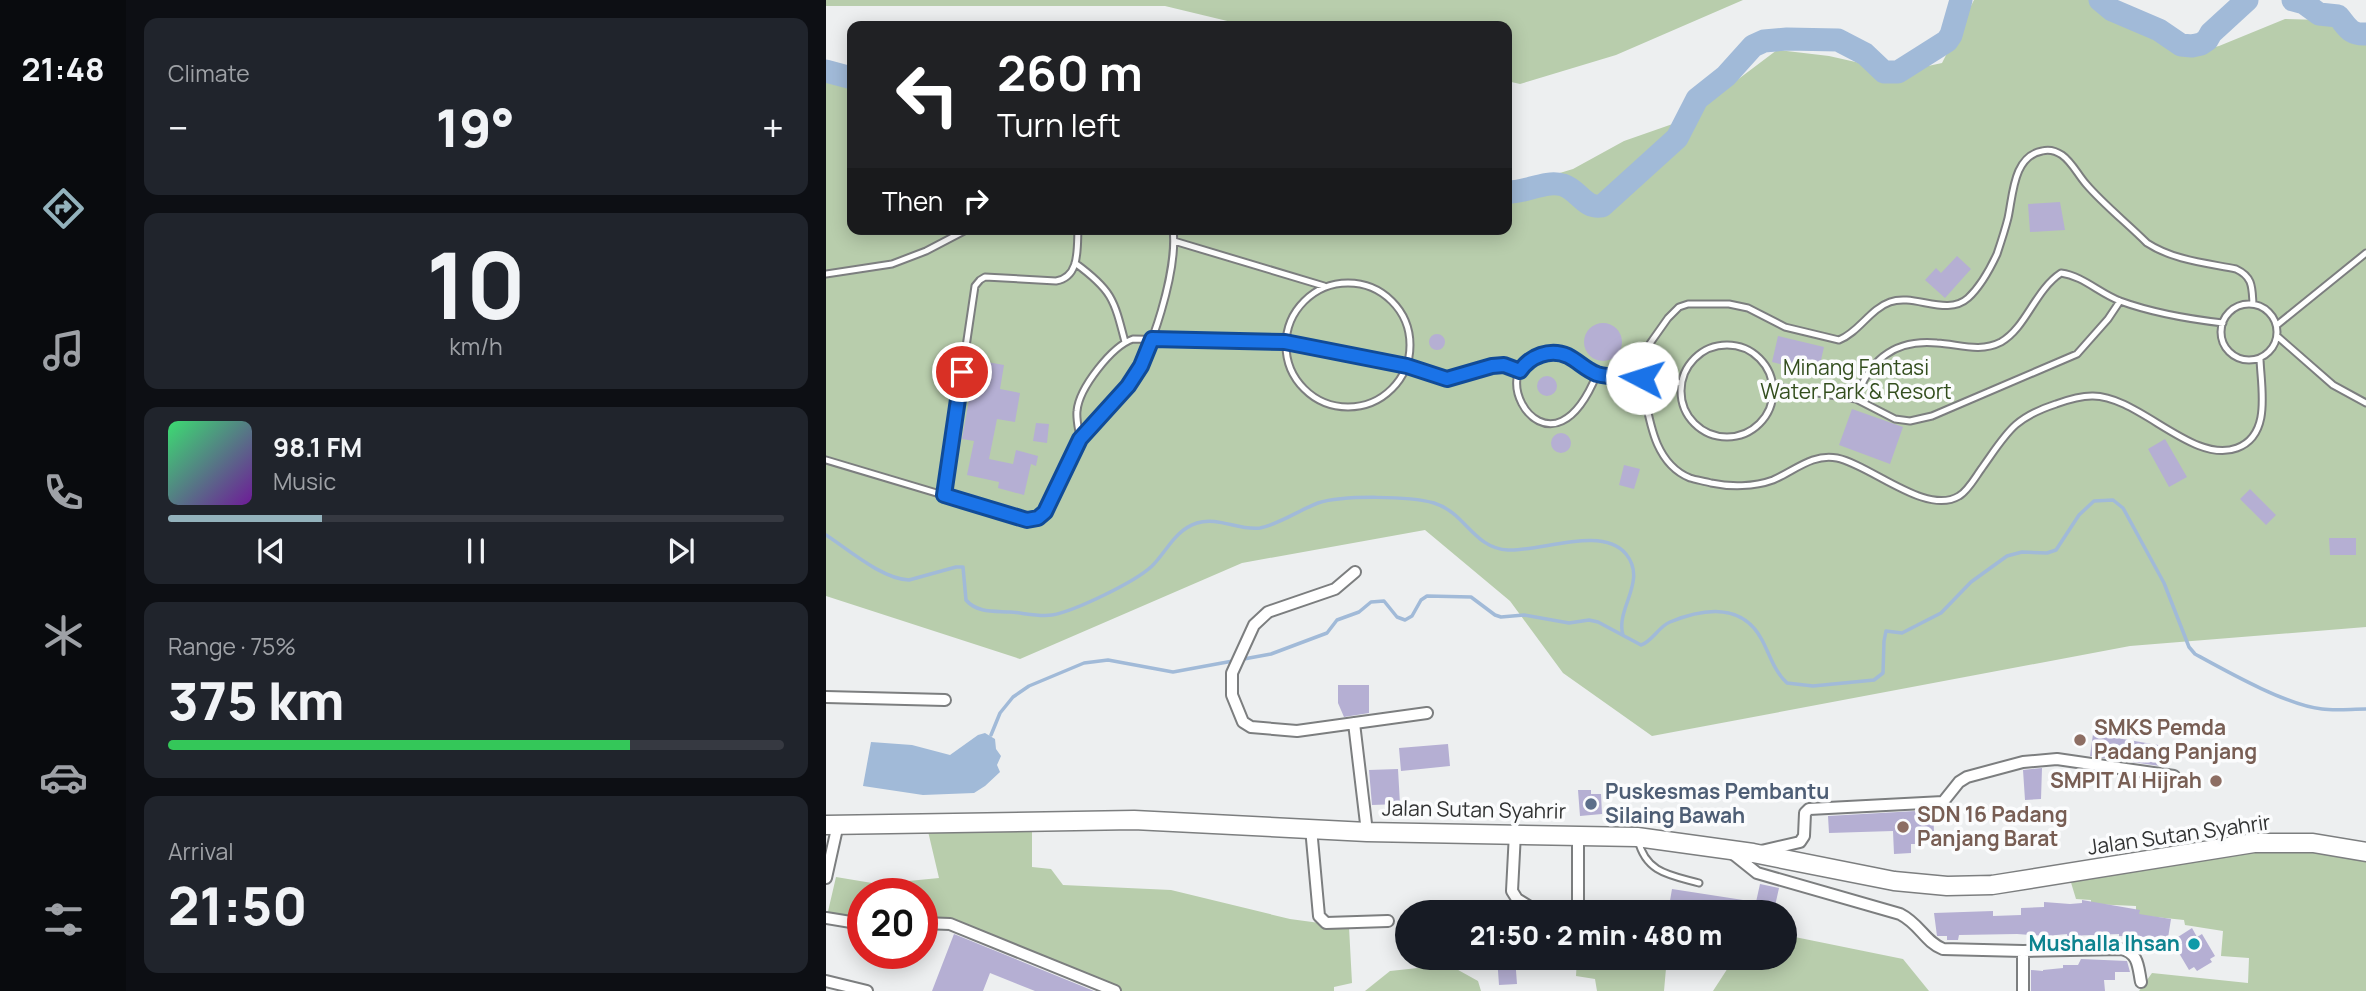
<!DOCTYPE html>
<html lang="en">
<head>
<meta charset="utf-8">
<style>
	body { margin:0; font-family:Manrope,sans-serif; background:#20242c; color:#f1f3f6; height:100vh; display:flex; flex-direction:column; font-size:26px; white-space:nowrap }
	* { box-sizing:border-box; margin:0 }
	p { font-size:23px; color:#9ea1a6 }
	.icon { flex:none; width:38px; height:38px; fill:none; stroke:currentColor; stroke-width:2; stroke-linecap:round; stroke-linejoin:round }
	.map { position:relative; flex:1; overflow:hidden }
	.panel { display:flex; flex-direction:column; gap:18px; padding:18px; background:#0d0f14; width:700px }
	.panel>* { flex:none }
	.banner { position:absolute; left:21px; top:21px; width:665px; height:214px; border-radius:14px; box-shadow:0 4px 18px #0003; background:#202124; color:#fff; overflow:hidden }
	.speed { position:absolute; left:21px; top:878px; display:flex; gap:14px; font-size:35px; font-weight:700; text-align:center }
	.speed>* { display:grid; place-content:center; width:91px; height:91px; border-radius:50%; background:#171b24; box-shadow:0 4px 18px #0003; line-height:1 }
	.speed .limit { border:10px solid #d22; background:#fff; color:#111 }
	.pin { position:absolute; display:grid; place-items:center; width:60px; height:60px; color:#fff; margin:-30px; border:4px solid #fff; border-radius:50%; box-shadow:0 2px 7px #0007 }
	.me { position:absolute; width:77px; margin:-38px; rotate:275deg; stroke-linejoin:round; filter:drop-shadow(0 0 5px #0008) }
	.turn { display:flex; align-items:center; gap:24px; height:147px; padding:0 35px; font-size:32px }
	.turn .icon { width:91px; height:91px; stroke-width:2.5 }
	.turn b { display:block; font-size:49px; line-height:60px }
	.then { display:flex; align-items:center; height:66px; padding:0 35px; background:#0003; gap:14px; font-size:26px }
	.big { font-size:52px; font-weight:800; line-height:1.1 }
	.panel .card { flex:1; display:flex; flex-direction:column; justify-content:center; gap:10px; min-width:0; padding:0 24px; border-radius:14px; background:#20242c }
	.panel .dial { align-items:center; gap:0 }
	.dial b { font-size:91px; line-height:1 }
	.song { display:flex; align-items:center; gap:21px }
	.cover { width:84px; height:84px; border-radius:10px; background:linear-gradient(135deg,hsl(140 70% 55%),hsl(280 70% 35%)) }
	.played { height:7px; border-radius:4px; background:linear-gradient(90deg,#93b2bc 25%,#363941 25%) }
	.keys { display:flex; justify-content:space-around; direction:ltr }
	.heat { display:flex; justify-content:space-between; align-items:center; font-size:38px; direction:ltr }
	.charge { height:10px; border-radius:5px; background:linear-gradient(90deg,#34c759 75%,#363941 0) }
	.trip { position:absolute; left:569px; top:900px; width:402px; height:70px; border-radius:35px; background:#171b24; box-shadow:0 4px 18px #0003; font-weight:800; line-height:70px; text-align:center }
	main { display:flex; flex:1; min-height:0 }
	.tabs { display:flex; flex-direction:column; width:126px; justify-content:space-around; align-items:center; background:#090b0e; color:#9ea1a6 }
	.tabs .icon { width:49px; height:49px }
	.tabs .on { color:#93b2bc }
	.tabs b { font-size:32px; color:#f1f3f6 }
	.map>svg:first-child { display:block }
	.green { fill:#b8cdac }
	.water { fill:#a1bad8 }
	.lines { fill:none; stroke-linecap:round; stroke-linejoin:round }
	.stream { stroke:#a1bad8; stroke-width:3.5 }
	.river { stroke:#a1bad8; stroke-width:23 }
	.building { fill:#b5afd3 }
	.service-casing { stroke:#7c7e7f; stroke-width:9 }
	.minor-casing { stroke:#7c7e7f; stroke-width:14 }
	.trunk-casing { stroke:#7c7e7f; stroke-width:21 }
	.service { stroke:#fff; stroke-width:5 }
	.minor { stroke:#fff; stroke-width:10 }
	.trunk { stroke:#fff; stroke-width:18 }
	.route-casing { stroke:#114b97; stroke-width:18 }
	.route { stroke:#1a73e8; stroke-width:12 }
	.education-dot { fill:#8d6e63; stroke:#fbfcfd; stroke-width:2.5 }
	.service-dot { fill:#5c6f8a; stroke:#fbfcfd; stroke-width:2.5 }
	.culture-dot { fill:#0f9aa8; stroke:#fbfcfd; stroke-width:2.5 }
	.labels { text-anchor:middle; stroke-width:7; stroke-linejoin:round; paint-order:stroke }
	.park-label { font-size:21px; fill:#334e1e; stroke:#fbfcfd }
	.education-label { font-size:21px; font-weight:bold; fill:#785e54; stroke:#fbfcfd; text-anchor:start }
	.service-label { font-size:21px; font-weight:bold; fill:#4e5e75; stroke:#fbfcfd; text-anchor:start }
	.street-label { font-size:21px; fill:#323333; stroke:#fbfcfd }
	.culture-label { font-size:21px; font-weight:bold; fill:#0d838f; stroke:#fbfcfd; text-anchor:end }
</style>
</head>
<body>
<main>
<nav class="tabs">
<b>21:48</b>
<svg class="icon on" aria-label="directions" viewBox="0 0 24 24"><path d="M12 3l9 9-9 9-9-9zM9 14v-3h6M13 9l2 2-2 2"/></svg>
<svg class="icon" aria-label="music" viewBox="0 0 24 24"><path d="M9 18V5l10-2v13"/><circle cx="6" cy="18" r="3"/><circle cx="16" cy="16" r="3"/></svg>
<svg class="icon" aria-label="phone" viewBox="0 0 24 24"><path d="M5 4h4l2 5-3 2q2 4 5 5l2-3 5 2v4C11 20 4 13 5 4z"/></svg>
<svg class="icon" aria-label="climate" viewBox="0 0 24 24"><path d="M12 3v18M4 7l16 10M4 17L20 7"/></svg>
<svg class="icon" aria-label="car" viewBox="0 0 24 24"><path d="M5 17H2v-5l4-1 3-4h7l3 4 3 1v5h-3M9 17h6M6 11h13"/><circle cx="7" cy="17" r="2"/><circle cx="17" cy="17" r="2"/></svg>
<svg class="icon" aria-label="filters" viewBox="0 0 24 24"><path d="M4 7h16M4 17h16"/><circle cx="9" cy="7" r="2"/><circle cx="15" cy="17" r="2"/></svg>
</nav>
<section class="panel">
<div class="card"><p>Climate</p>
<div class="heat"><a>−</a><b class="big">19°</b><a>+</a></div>
</div>
<div class="card dial"><b>10</b><p>km/h</p></div>
<div class="card">
<div class="song"><i class="cover"></i><div><b>98.1 FM</b><p>Music</p></div></div>
<div class="played"></div>
<div class="keys"><svg class="icon" aria-label="previous" viewBox="0 0 24 24"><path d="M18 5L8 12l10 7zM5 5v14"/></svg><svg class="icon" aria-label="pause" viewBox="0 0 24 24"><path d="M8 5v14M16 5v14"/></svg><svg class="icon" aria-label="next" viewBox="0 0 24 24"><path d="M6 5l10 7-10 7zM19 5v14"/></svg></div>
</div>
<div class="card"><p>Range · 75%</p><b class="big">375 km</b><div class="charge"></div></div>
<div class="card"><p>Arrival</p><b class="big">21:50</b></div>
</section>
<div class="map">
<svg width="1540" height="991" viewBox="0 0 1540 991">
	<rect width="100%" height="100%" fill="#edeff0"/>
	<path class="green" d="M0,0H917L790,55L694,84L681,81V26H422L339,6H0Z
		M1148,0H1290L1308,24L1354,56L1393,46L1459,19L1495,20L1540,39V627L1304,646L826,736L737,673L684,601L599,530L416,563L194,659L0,596V80L11,76L26,81V229H681V189L747,169L798,141L858,120L951,50L1003,56L1074,72L1116,63Z
		M101,827H206V867L225,869L237,885L345,890L464,919L523,927L526,983L508,987V991H282L133,931L111,927L96,933V894H37V928L0,920L10,877L52,884L113,878Z
		M1428,849H1487L1540,859V991H1313L1326,973L1422,983L1423,958L1395,956L1397,931L1359,925L1358,920L1310,915V906L1265,904V900L1250,899L1243,876Z
		M959,935L1077,959L1103,991H887L909,957H959Z
		M751,957H841L838,991H771L769,979L750,976Z
		M620,965L625,966L652,981L655,991H539L564,971Z"/>
	<path class="water" d="M159,733L169,739L170,749L175,756L171,765L174,772L159,786L148,793L97,795L37,786L45,742L86,745L124,755L152,735Z"/>
	<g class="lines">
		<path class="stream" d="M0,535C23,550 56,579 83,580L130,567H137L140,600C151,613 168,611 184,612C198,613 213,617 226,615C249,611 309,582 326,566C341,551 349,530 371,523C392,516 413,531 434,528C454,524 473,510 492,503C517,495 584,496 608,503C640,513 647,548 682,550C714,552 776,525 800,554C822,581 789,609 797,635
			M165,735L174,713L187,697L203,686L258,663L282,660L347,672L445,654L501,633L511,620L533,612L545,602L558,601L571,617L579,620L586,616L595,600L601,596L645,597L669,615L675,617L698,615L743,623L763,620L772,622L815,645C827,641 832,627 844,622C878,608 917,603 936,640C944,655 948,671 961,683L987,686L1038,681L1048,680L1057,673L1058,641L1060,631L1076,633L1115,613L1145,582L1181,556L1196,552L1221,553L1230,550L1253,515L1268,501L1287,500L1297,508L1338,583L1363,647L1369,654C1400,671 1462,706 1496,709C1510,711 1525,709 1540,709"/>
		<path class="river" d="M1274,0L1286,10L1333,30L1355,45L1366,46L1375,44L1381,40L1385,33L1421,0
			M1467,0L1478,3L1493,14L1512,16C1521,26 1523,35 1540,34
			M0,71L26,78
			M681,192C700,193 718,180 737,185C753,190 758,209 776,206L851,138L871,99L900,76L927,46L938,41L961,39L1012,40L1039,54L1058,72H1072L1121,41L1125,35L1135,0"/>
	</g>
	<path class="building" d="M1234,202L1239,230L1204,232L1202,204Z
		M1131,256L1145,269L1119,298L1099,280L1110,268L1115,273Z
		M758 342a19 19 0 1 1 38 0a19 19 0 1 1-38 0Z
		M603 342a8 8 0 1 1 16 0a8 8 0 1 1-16 0Z
		M952,336L998,347L992,373L946,362Z
		M150,360L178,365L174,389L194,393L189,422L171,419L163,459L187,464L190,450L212,456L210,466L205,464L198,495L172,488L173,482L141,475L148,441L136,439Z
		M711 386a10 10 0 1 1 20 0a10 10 0 1 1-20 0Z
		M1026,409L1077,427L1064,464L1013,445Z
		M210,423L223,424L221,443L207,441Z
		M725 443a10 10 0 1 1 20 0a10 10 0 1 1-20 0Z
		M1339,439L1361,477L1343,487L1322,449Z
		M798,465L814,469L808,489L793,485Z
		M1424,489L1450,515L1440,525L1414,499Z
		M1503,538H1530V555H1504Z
		M512,685H543V713L518,717L512,703Z
		M1267,734L1344,747L1341,767L1264,756Z
		M622,744L624,766L575,771L573,748Z
		M1216,768L1215,799L1199,800L1197,770Z
		M572,769L574,804L546,805L543,770Z
		M752,790H765V794H775L776,814L754,816Z
		M1107,810L1108,832L1092,833L1093,844H1085V853L1068,854L1067,831L1003,833L1002,816Z
		M934,884L953,888L949,906L956,908L955,912H842L846,889L930,902Z
		M1256,900L1314,910L1313,914L1345,919L1341,944L1366,928L1371,937L1376,934L1389,956L1384,959L1386,962L1371,971L1368,967L1363,970L1350,948L1320,946V937L1293,936V934L1241,936V934L1220,936L1191,934L1133,935L1132,940H1121V936H1111L1108,913L1167,911V916L1195,915V908L1218,907V902L1244,904L1256,903Z
		M128,934L268,991H209L164,973L157,991H106Z
		M671,957H689L691,984L673,985Z
		M1255,959L1301,961L1304,972H1289V980H1278L1279,991H1205V970L1217,971V970L1237,968V965H1252Z"/>
	<g class="lines">
		<defs>
			<path id="service" d="M348,241L498,286
				M249,263C286,290 288,299 299,342
				M0,274L66,264L100,251L142,229
				M460 345a62 62 0 1 1 124 0a62 62 0 1 1-124 0Z
				M1395 332a28 28 0 1 1 56 0a28 28 0 1 1-56 0Z
				M1451,325L1540,253
				M1451,336L1507,385L1540,403
				M855 391a46 46 0 1 1 92 0a46 46 0 1 1-92 0Z
				M730,353L742,356L771,374C764,391 753,413 736,421C703,437 673,379 703,359C711,354 721,354 730,353Z
				M771,374L855,383
				M801,376L842,318L853,307L862,304H903L922,308L959,327L1013,340C1033,332 1044,309 1064,302C1088,293 1121,317 1142,298C1154,287 1164,269 1171,254C1175,242 1179,230 1182,218C1187,196 1187,156 1216,151C1223,149 1230,151 1236,155C1246,162 1252,175 1260,184C1278,205 1301,223 1321,243C1347,260 1380,263 1410,269C1427,277 1426,287 1427,304
				M815,378C823,413 825,462 864,478C870,480 878,481 885,483C904,487 928,487 947,480C968,471 987,453 1011,458C1045,465 1100,516 1133,496C1142,491 1150,476 1156,468C1181,433 1187,418 1230,404C1241,400 1253,396 1266,396C1312,395 1367,465 1411,448C1446,435 1435,388 1434,359
				M946,386L1030,399L1069,419L1084,421L1106,416L1251,354L1282,319L1294,301
				M1030,399C1043,360 1068,339 1111,343C1132,344 1154,353 1175,342C1200,328 1209,290 1235,273C1257,276 1273,293 1294,301C1327,313 1362,319 1397,323
				M254,439C253,430 250,420 251,411C253,388 286,346 307,339L459,342L581,366L621,378L666,366L678,365L694,371
				M0,460L201,520C209,518 215,517 220,511C235,491 239,464 252,443C265,422 286,406 301,387C326,356 352,268 347,229
				M118,495L149,286L154,280L159,277L230,281C254,277 251,249 252,229
				M812,840C820,873 844,875 873,883"/>
			<path id="minor" d="M529,572L509,589L442,612L428,625L406,673V695L417,722L425,727L471,731L601,713
				M0,697L119,700
				M528,723L541,832
				M485,828L493,916L500,923L562,921
				M689,833L686,891L691,899L712,912
				M752,834V912
				M935,851L974,842L978,836L979,813L983,809L1117,802L1133,782L1141,777L1197,762L1231,759L1348,776
				M906,853L931,873L1074,914C1094,924 1099,942 1117,949L1197,951L1295,949C1313,953 1312,967 1315,982
				M0,878L12,824
				M0,918L37,924
				M96,923L124,924L289,991
				M719,957L722,961L752,960V957
				M0,981L41,991
				M1197,991V951"/>
			<path id="trunk" d="M0,825L308,820L541,832L811,837L927,853L1068,881L1121,886L1166,885L1428,843H1487L1540,852"/>
		</defs>
		<use href="#service" class="service-casing"/>
		<use href="#minor" class="minor-casing"/>
		<use href="#trunk" class="trunk-casing"/>
		<use href="#service" class="service"/>
		<use href="#minor" class="minor"/>
		<use href="#trunk" class="trunk"/>
	</g>
	<g class="lines">
		<defs>
			<path id="route" d="M136,372L118,495L201,520L212,518L219,512L254,439L302,386L315,366L326,339L459,342L581,366L621,379L666,366L678,365L694,371C704,356 724,348 742,356C752,361 760,370 771,374C784,378 802,376 816,378"/>
		</defs>
		<use href="#route" class="route-casing"/>
		<use href="#route" class="route"/>
	</g>
	<g class="education-dot">
		<circle cx="1254" cy="740" r="7"/>
		<circle cx="1390" cy="781" r="7"/>
		<circle cx="1077" cy="827" r="7"/>
	</g>
	<circle class="service-dot" cx="765" cy="804" r="7"/>
	<circle class="culture-dot" cx="1368" cy="944" r="7"/>
	<g class="labels">
		<g class="park-label">
			<text x="1030" y="375">Minang Fantasi<tspan x="1030" dy="24">Water Park &amp; Resort</tspan></text>
		</g>
		<g class="education-label">
			<text x="1268" y="735">SMKS Pemda<tspan x="1268" dy="24">Padang Panjang</tspan></text>
			<text x="1376" y="788" text-anchor="end">SMPIT Al Hijrah</text>
			<text x="1091" y="822">SDN 16 Padang<tspan x="1091" dy="24">Panjang Barat</tspan></text>
		</g>
		<g class="service-label">
			<text x="779" y="799">Puskesmas Pembantu<tspan x="779" dy="24">Silaing Bawah</tspan></text>
		</g>
		<g class="street-label">
			<text transform="translate(648 810) rotate(1)" y="7">Jalan Sutan Syahrir</text>
			<text transform="translate(1353 835) rotate(-8)" y="7">Jalan Sutan Syahrir</text>
		</g>
		<g class="culture-label">
			<text x="1354" y="951">Mushalla Ihsan</text>
		</g>
	</g>
</svg>
<div class="speed"><div class="limit">20</div></div>
<div class="pin" style="left:136px;top:372px;background:#d93025"><svg class="icon" aria-label="arrive" viewBox="0 0 24 24"><path d="M6 21V4h12l-3 4 3 4H6"/></svg></div>
<svg class="me" style="left:816px;top:378px" viewBox="-20 -20 40 40"><circle r="19" fill="#fff"/><path d="M0-13L10 11 0 6-10 11z" fill="#1a73e8"/></svg>
<div class="trip">21:50 · 2 min · 480 m</div>
<div class="banner">
<div class="turn"><svg class="icon" aria-label="left" viewBox="0 0 24 24"><path d="M17 20v-9H6M10 6l-5 5 5 5"/></svg><div><b>260 m</b>Turn left</div></div>
<div class="then">Then<svg class="icon" aria-label="right" viewBox="0 0 24 24"><path d="M7 20v-9h11M14 6l5 5-5 5"/></svg></div>
</div>
</div>
</main>
</body>
</html>
